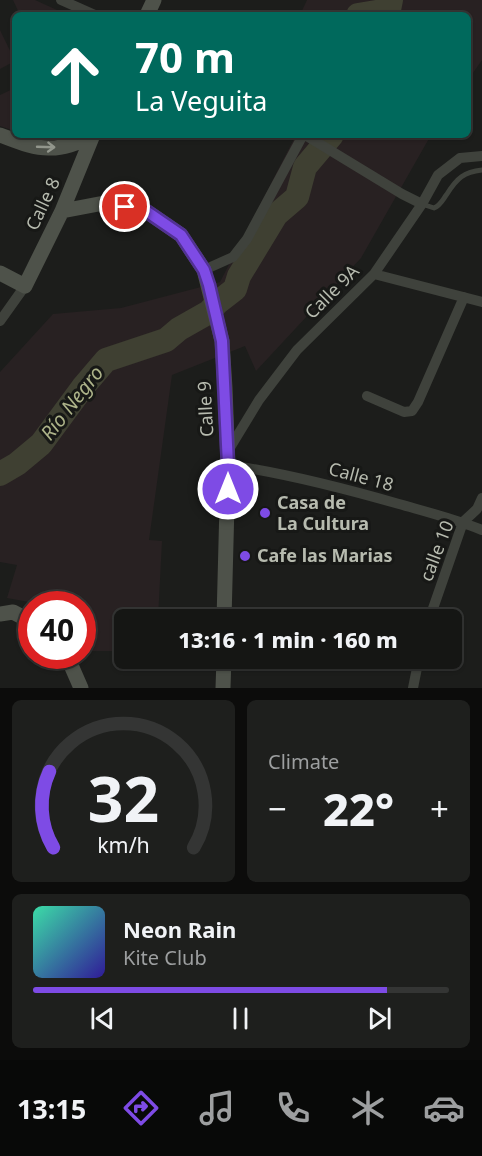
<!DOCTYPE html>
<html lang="en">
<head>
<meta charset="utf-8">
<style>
	body { margin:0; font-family:"Noto Sans",sans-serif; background:#1e1f1d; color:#f1f3f6; height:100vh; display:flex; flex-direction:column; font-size:22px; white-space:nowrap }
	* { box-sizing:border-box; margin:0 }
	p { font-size:20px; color:#9d9fa0 }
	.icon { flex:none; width:33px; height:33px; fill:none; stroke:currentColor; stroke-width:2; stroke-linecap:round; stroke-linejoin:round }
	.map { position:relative; height:688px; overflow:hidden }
	.panel { display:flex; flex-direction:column; gap:12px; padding:12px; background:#0c0c0b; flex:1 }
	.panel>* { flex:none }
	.guide { position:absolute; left:12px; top:12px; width:459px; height:126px; border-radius:9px; box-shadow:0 2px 4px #0004,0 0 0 2px #343534; background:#00695c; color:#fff; overflow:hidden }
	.speed { position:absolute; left:18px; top:591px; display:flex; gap:12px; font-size:30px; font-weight:700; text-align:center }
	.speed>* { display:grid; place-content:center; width:78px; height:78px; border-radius:50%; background:#151614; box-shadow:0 2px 4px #0004,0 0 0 2px #343534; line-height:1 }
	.speed .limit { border:9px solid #d22; background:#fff; color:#111 }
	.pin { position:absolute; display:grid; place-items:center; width:51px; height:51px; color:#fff; margin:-26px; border:3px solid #fff; border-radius:50%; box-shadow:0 2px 6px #0007 }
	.me { position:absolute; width:66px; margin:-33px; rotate:0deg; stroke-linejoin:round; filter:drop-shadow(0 0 4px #0008) }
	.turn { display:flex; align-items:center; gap:21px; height:126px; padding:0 24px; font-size:27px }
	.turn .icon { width:78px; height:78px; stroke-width:2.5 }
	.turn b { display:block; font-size:42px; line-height:51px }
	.big { font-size:45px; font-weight:800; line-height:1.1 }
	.panel .widget { flex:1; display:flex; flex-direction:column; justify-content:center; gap:9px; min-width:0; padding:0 21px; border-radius:9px; background:#1e1f1d }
	.panel .dial { align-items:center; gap:0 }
	.dial svg { height:156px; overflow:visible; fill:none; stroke:#343534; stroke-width:7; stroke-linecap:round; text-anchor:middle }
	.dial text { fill:#f1f3f6; stroke:none }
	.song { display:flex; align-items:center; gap:18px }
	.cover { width:72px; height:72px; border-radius:9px; background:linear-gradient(135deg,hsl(160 70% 55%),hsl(250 70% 35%)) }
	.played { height:6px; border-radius:3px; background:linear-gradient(90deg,#7e4be5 85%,#343534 85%) }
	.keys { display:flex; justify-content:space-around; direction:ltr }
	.heat { display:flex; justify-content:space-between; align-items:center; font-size:33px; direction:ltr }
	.panel .tiles { flex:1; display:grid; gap:12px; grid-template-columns:1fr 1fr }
	.widget:last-child { grid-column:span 2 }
	.trip { position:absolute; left:114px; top:609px; width:348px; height:60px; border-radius:9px; background:#151614; box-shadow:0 2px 4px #0004,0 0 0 2px #343534; font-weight:800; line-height:60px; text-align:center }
	.tab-bar { display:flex; height:96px; justify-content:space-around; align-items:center; background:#080908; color:#9d9fa0 }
	.tab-bar .icon { width:42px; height:42px }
	.tab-bar .current { color:#7e4be5 }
	.tab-bar b { font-size:27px; color:#f1f3f6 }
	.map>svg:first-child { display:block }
	.green { fill:#282122 }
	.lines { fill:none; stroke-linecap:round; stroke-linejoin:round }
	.river { stroke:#3f4032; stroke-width:24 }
	.lane { stroke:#3f423c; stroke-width:5 }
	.street { stroke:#3f423c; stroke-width:10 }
	.secondary { stroke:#4e524a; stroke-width:15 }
	.oneway { stroke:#92968c }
	.route-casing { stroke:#523195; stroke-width:15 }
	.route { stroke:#7e4be5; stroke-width:10 }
	.poi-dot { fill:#7e4be5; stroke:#171816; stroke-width:2 }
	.labels { text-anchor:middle; stroke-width:6; stroke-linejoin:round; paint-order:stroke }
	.street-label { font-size:18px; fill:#b7bbaf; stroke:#171816 }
	.poi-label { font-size:18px; font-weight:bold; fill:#b7bbaf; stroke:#171816; text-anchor:start }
	.water-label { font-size:20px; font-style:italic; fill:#adb389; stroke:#171816 }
</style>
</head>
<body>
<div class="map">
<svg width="482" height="688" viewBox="0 0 482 688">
	<rect width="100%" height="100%" fill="#1c1d1b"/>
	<path class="green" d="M13,0H35L68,15H20Z
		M307,0H482V60L468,80V15H300Z
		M0,30L15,61L0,69Z
		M15,88V131L0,126V95Z
		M296,135H431L361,258L256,371L245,346L172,375L149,540L162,541L158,619L124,620V651H88L83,645L82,604H40L7,598L17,565L0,562V372L53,314L121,308L220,282Z"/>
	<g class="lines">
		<path class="river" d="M358,15L389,10L391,0
			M0,474L17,464L41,444L83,387L106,360L166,340L179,329L209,312L217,303L235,289L239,276L276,215L297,197L305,167L332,135"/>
		<path class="lane" d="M422,204L434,208C441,205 443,199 447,194C457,178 464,172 482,170"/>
		<path class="street" d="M61,0L95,15
			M305,135L402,194L422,204
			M204,270L233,257L247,239L303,135
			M374,274L482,302
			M0,321L25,286
			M367,396L404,412L412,411L418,402L464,297
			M228,451L259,400L297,350L374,274L422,204L438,175L460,158L482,156
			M228,465C286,473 343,488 399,504C427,512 455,519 482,530
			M429,620L463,522L477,509L482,498
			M413,688L419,658"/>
		<path class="secondary" d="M147,15L154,0
			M0,135C16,141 34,149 51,148C65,148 79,142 92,137
			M62,211L104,203L146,211L181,235L204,270L222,341L225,388L228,465L224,620
			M0,273L25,286L62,211L93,135
			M0,614L13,612L32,622
			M67,656L81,688
			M223,688L224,658"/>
	</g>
	<defs><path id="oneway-shaft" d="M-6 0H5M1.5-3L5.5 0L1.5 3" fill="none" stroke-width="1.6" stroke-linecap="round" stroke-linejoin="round" transform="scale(1.5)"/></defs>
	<use class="oneway" href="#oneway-shaft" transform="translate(46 147) rotate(2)"/>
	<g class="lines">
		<defs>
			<path id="route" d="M125,207L146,211L181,235L204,270L209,285L222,341L228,465V489"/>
		</defs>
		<use href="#route" class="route-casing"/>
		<use href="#route" class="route"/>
	</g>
	<g class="poi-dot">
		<circle cx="265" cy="513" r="6"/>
		<circle cx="245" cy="556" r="6"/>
	</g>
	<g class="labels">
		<g class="street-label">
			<text transform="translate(43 204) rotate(-65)" y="6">Calle 8</text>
			<text transform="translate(332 292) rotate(-45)" y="6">Calle 9A</text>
			<text transform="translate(206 409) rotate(-93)" y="6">Calle 9</text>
			<text transform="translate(361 477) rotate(15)" y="6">Calle 18</text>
			<text transform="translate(437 551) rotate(-69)" y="6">calle 10</text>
		</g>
		<g class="poi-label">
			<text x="277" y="509">Casa de<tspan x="277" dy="21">La Cultura</tspan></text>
			<text x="257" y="562">Cafe las Marias</text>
		</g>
		<g class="water-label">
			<text transform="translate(72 403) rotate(-52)" y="7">Río Negro</text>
		</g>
	</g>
</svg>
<div class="speed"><div class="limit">40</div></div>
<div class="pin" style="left:125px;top:207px;background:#d93025"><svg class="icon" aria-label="arrive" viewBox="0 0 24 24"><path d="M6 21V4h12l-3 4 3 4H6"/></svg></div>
<svg class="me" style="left:228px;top:489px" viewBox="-20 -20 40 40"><circle r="17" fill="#7e4be5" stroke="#fff" stroke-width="3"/><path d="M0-11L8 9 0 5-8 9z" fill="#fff"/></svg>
<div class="trip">13:16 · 1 min · 160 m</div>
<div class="guide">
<div class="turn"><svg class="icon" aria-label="ahead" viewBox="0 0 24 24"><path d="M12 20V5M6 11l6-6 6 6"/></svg><div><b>70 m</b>La Veguita</div></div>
</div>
</div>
<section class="panel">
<div class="tiles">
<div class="widget dial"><svg viewBox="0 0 100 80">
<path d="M14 69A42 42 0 1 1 86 69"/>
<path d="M14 69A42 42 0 0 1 12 30" stroke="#7e4be5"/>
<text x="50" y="56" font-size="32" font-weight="700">32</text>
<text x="50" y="72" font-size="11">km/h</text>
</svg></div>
<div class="widget"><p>Climate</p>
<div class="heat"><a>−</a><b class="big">22°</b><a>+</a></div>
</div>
<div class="widget">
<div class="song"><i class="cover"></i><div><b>Neon Rain</b><p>Kite Club</p></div></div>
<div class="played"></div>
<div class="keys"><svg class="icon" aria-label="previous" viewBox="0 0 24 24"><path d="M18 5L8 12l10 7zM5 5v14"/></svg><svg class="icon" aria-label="pause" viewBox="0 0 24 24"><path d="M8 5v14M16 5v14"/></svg><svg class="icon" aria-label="next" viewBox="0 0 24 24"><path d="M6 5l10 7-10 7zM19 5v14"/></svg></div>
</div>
</div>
</section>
<nav class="tab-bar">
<b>13:15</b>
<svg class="icon current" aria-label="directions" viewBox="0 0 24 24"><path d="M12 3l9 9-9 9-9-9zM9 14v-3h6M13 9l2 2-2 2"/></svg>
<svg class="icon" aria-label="music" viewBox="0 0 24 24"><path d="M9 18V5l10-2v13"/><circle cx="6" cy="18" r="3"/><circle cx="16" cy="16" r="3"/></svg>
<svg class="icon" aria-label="phone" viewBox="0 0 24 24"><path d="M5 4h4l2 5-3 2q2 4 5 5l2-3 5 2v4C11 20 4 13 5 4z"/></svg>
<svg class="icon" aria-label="climate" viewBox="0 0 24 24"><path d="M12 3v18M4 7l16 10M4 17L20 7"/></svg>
<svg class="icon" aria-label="car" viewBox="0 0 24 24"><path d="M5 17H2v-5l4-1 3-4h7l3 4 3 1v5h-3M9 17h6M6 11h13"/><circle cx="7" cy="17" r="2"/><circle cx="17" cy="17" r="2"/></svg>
</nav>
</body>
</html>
